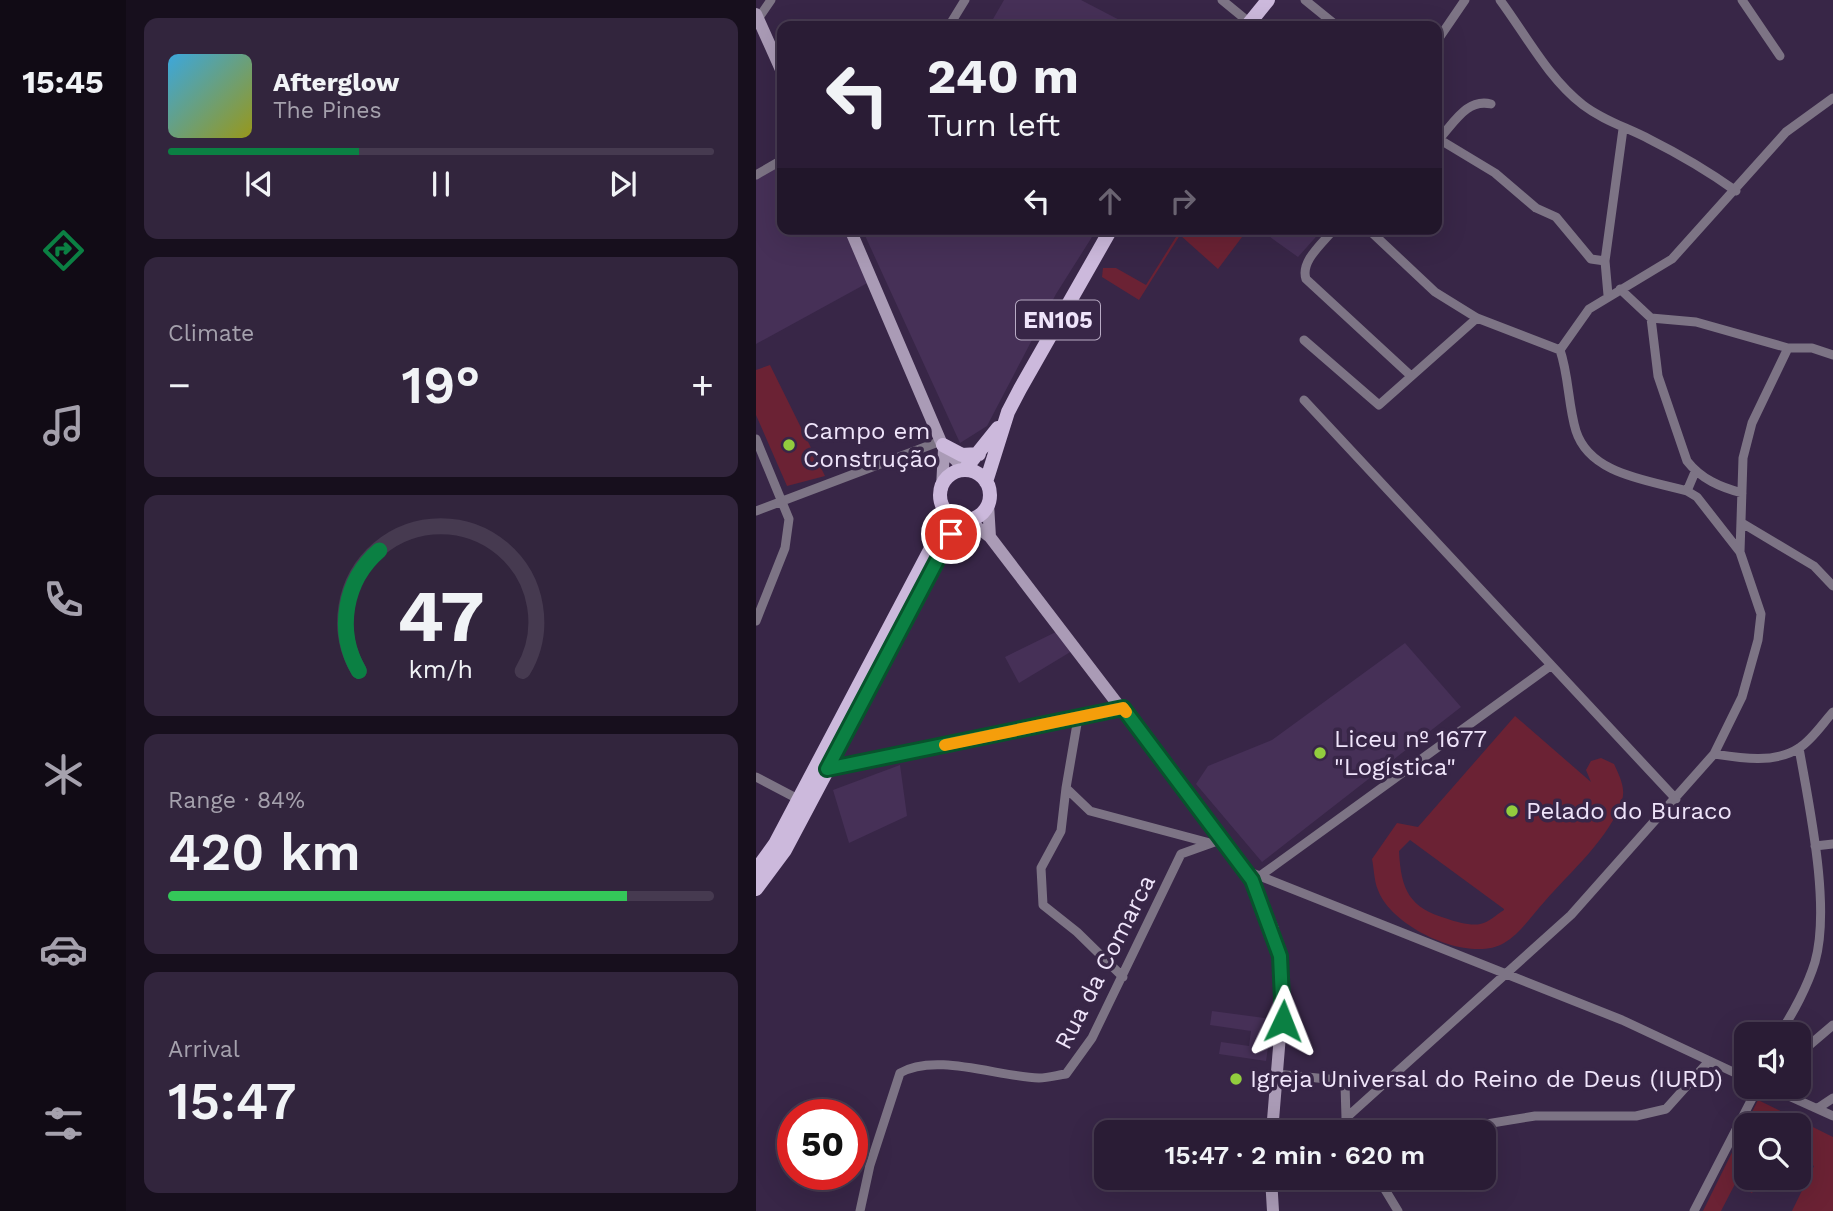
<!DOCTYPE html>
<html lang="en">
<head>
<meta charset="utf-8">
<style>
	body { margin:0; font-family:"Work Sans",sans-serif; background:#32253d; color:#f1f3f6; height:100vh; display:flex; flex-direction:column; font-size:26px; white-space:nowrap }
	* { box-sizing:border-box; margin:0 }
	p { font-size:23px; color:#a5a1ad }
	.icon { flex:none; width:38px; height:38px; fill:none; stroke:currentColor; stroke-width:2; stroke-linecap:round; stroke-linejoin:round }
	.map { position:relative; flex:1; overflow:hidden }
	.drawer { display:flex; flex-direction:column; gap:18px; padding:18px; background:#170f1d; width:630px }
	.drawer>* { flex:none }
	.guide { position:absolute; left:21px; top:21px; width:665px; height:214px; border-radius:14px; box-shadow:0 7px 28px #0002,0 0 0 2px #463a50; background:#2a1c35; color:#f1f3f6; overflow:hidden }
	.controls { position:absolute; left:978px; top:1022px; display:grid; gap:14px }
	.controls a { display:grid; place-items:center; width:77px; height:77px; border-radius:14px; background:#2a1c35; box-shadow:0 7px 28px #0002,0 0 0 2px #463a50; font-size:35px }
	.speed { position:absolute; left:21px; top:1099px; display:flex; gap:14px; font-size:35px; font-weight:700; text-align:center }
	.speed>* { display:grid; place-content:center; width:91px; height:91px; border-radius:50%; background:#2a1c35; box-shadow:0 7px 28px #0002,0 0 0 2px #463a50; line-height:1 }
	.speed .limit { border:10px solid #d22; background:#fff; color:#111 }
	.pin { position:absolute; display:grid; place-items:center; width:60px; height:60px; color:#fff; margin:-30px; border:4px solid #fff; border-radius:50%; box-shadow:0 2px 7px #0007 }
	.me { position:absolute; width:77px; margin:-38px; rotate:2deg; stroke-linejoin:round; filter:drop-shadow(0 0 5px #0008) }
	.turn { display:flex; align-items:center; gap:24px; height:147px; padding:0 35px; font-size:32px }
	.turn .icon { width:91px; height:91px; stroke-width:2.5 }
	.turn b { display:block; font-size:49px; line-height:60px }
	.lanes { display:flex; align-items:center; height:66px; padding:0 35px; background:#0003; justify-content:center; gap:35px; direction:ltr }
	.lanes .off { opacity:.35 }
	.big { font-size:52px; font-weight:600; line-height:1.1 }
	.drawer .card { flex:1; display:flex; flex-direction:column; justify-content:center; gap:10px; min-width:0; padding:0 24px; border-radius:14px; background:#32253d }
	.drawer .dial { align-items:center; gap:0 }
	.dial svg { height:182px; overflow:visible; fill:none; stroke:#463a50; stroke-width:7; stroke-linecap:round; text-anchor:middle }
	.dial text { fill:#f1f3f6; stroke:none }
	.song { display:flex; align-items:center; gap:21px }
	.cover { width:84px; height:84px; border-radius:10px; background:linear-gradient(135deg,hsl(200 70% 55%),hsl(60 70% 35%)) }
	.played { height:7px; border-radius:4px; background:linear-gradient(90deg,#0b8043 35%,#463a50 35%) }
	.keys { display:flex; justify-content:space-around; direction:ltr }
	.heat { display:flex; justify-content:space-between; align-items:center; font-size:38px; direction:ltr }
	.charge { height:10px; border-radius:5px; background:linear-gradient(90deg,#34c759 84%,#463a50 0) }
	.trip { position:absolute; left:338px; top:1120px; width:402px; height:70px; border-radius:14px; background:#2a1c35; box-shadow:0 7px 28px #0002,0 0 0 2px #463a50; font-weight:600; line-height:70px; text-align:center }
	main { display:flex; flex:1; min-height:0 }
	.dock { display:flex; flex-direction:column; width:126px; justify-content:space-around; align-items:center; background:#110b15; color:#a5a1ad }
	.dock .icon { width:49px; height:49px }
	.dock .current { color:#0b8043 }
	.dock b { font-size:32px; color:#f1f3f6 }
	.map>svg:first-child { display:block }
	.built { fill:#463057 }
	.green { fill:#6b2234; fill-rule:evenodd }
	.lines { fill:none; stroke-linecap:round; stroke-linejoin:round }
	.street { stroke:#7d7485; stroke-width:9 }
	.secondary { stroke:#aa9bb6; stroke-width:12 }
	.primary { stroke:#ccb9dc; stroke-width:14 }
	.route-casing { stroke:#07532c; stroke-width:18 }
	.route { stroke:#0b8043; stroke-width:12 }
	.slow { stroke:#f59e0b; stroke-width:12 }
	.poi-dot { fill:#92cd3e; stroke:#382647; stroke-width:2.5 }
	.labels { text-anchor:middle; stroke-width:7; stroke-linejoin:round; paint-order:stroke }
	.shield { fill:#382647; stroke:#b8abc4; stroke-width:2 }
	.shield-label { font-size:23px; font-weight:bold; fill:#efe4fa }
	.poi-label { font-size:24px; fill:#efe4fa; stroke:#382647; text-anchor:start }
	.street-label { font-size:24px; fill:#efe4fa; stroke:#382647 }
</style>
</head>
<body>
<main>
<nav class="dock">
<b>15:45</b>
<svg class="icon current" aria-label="directions" viewBox="0 0 24 24"><path d="M12 3l9 9-9 9-9-9zM9 14v-3h6M13 9l2 2-2 2"/></svg>
<svg class="icon" aria-label="music" viewBox="0 0 24 24"><path d="M9 18V5l10-2v13"/><circle cx="6" cy="18" r="3"/><circle cx="16" cy="16" r="3"/></svg>
<svg class="icon" aria-label="phone" viewBox="0 0 24 24"><path d="M5 4h4l2 5-3 2q2 4 5 5l2-3 5 2v4C11 20 4 13 5 4z"/></svg>
<svg class="icon" aria-label="climate" viewBox="0 0 24 24"><path d="M12 3v18M4 7l16 10M4 17L20 7"/></svg>
<svg class="icon" aria-label="car" viewBox="0 0 24 24"><path d="M5 17H2v-5l4-1 3-4h7l3 4 3 1v5h-3M9 17h6M6 11h13"/><circle cx="7" cy="17" r="2"/><circle cx="17" cy="17" r="2"/></svg>
<svg class="icon" aria-label="filters" viewBox="0 0 24 24"><path d="M4 7h16M4 17h16"/><circle cx="9" cy="7" r="2"/><circle cx="15" cy="17" r="2"/></svg>
</nav>
<section class="drawer">
<div class="card">
<div class="song"><i class="cover"></i><div><b>Afterglow</b><p>The Pines</p></div></div>
<div class="played"></div>
<div class="keys"><svg class="icon" aria-label="previous" viewBox="0 0 24 24"><path d="M18 5L8 12l10 7zM5 5v14"/></svg><svg class="icon" aria-label="pause" viewBox="0 0 24 24"><path d="M8 5v14M16 5v14"/></svg><svg class="icon" aria-label="next" viewBox="0 0 24 24"><path d="M6 5l10 7-10 7zM19 5v14"/></svg></div>
</div>
<div class="card"><p>Climate</p>
<div class="heat"><a>−</a><b class="big">19°</b><a>+</a></div>
</div>
<div class="card dial"><svg viewBox="0 0 100 80">
<path d="M14 69A42 42 0 1 1 86 69"/>
<path d="M14 69A42 42 0 0 1 23 16" stroke="#0b8043"/>
<text x="50" y="56" font-size="32" font-weight="700">47</text>
<text x="50" y="72" font-size="11">km/h</text>
</svg></div>
<div class="card"><p>Range · 84%</p><b class="big">420 km</b><div class="charge"></div></div>
<div class="card"><p>Arrival</p><b class="big">15:47</b></div>
</section>
<div class="map">
<svg width="1077" height="1211" viewBox="0 0 1077 1211">
	<rect width="100%" height="100%" fill="#382647"/>
	<path class="built" d="M248,0H325L375,26H233Z
		M26,160V229H94L115,281L0,344V175Z
		M106,229H341L300,294L231,426L204,443Z
		M503,229H567L542,257Z
		M304,630L316,651L263,683L249,657Z
		M649,643L705,707L506,862L440,784L452,766L516,740Z
		M144,765L151,816L93,843L77,790Z
		M456,1011L516,1019L510,1061L463,1054L465,1042L493,1046L495,1031L454,1025Z"/>
	<path class="green" d="M425,229H492L462,269L424,235L383,300L346,277L347,268H360L390,285Z
		M14,365L69,476L31,486L0,415V370Z
		M759,716L835,782L830,770L835,761L845,758L858,764C863,775 870,788 866,800C854,838 814,872 789,901C776,915 765,933 748,943C713,964 635,927 622,890C618,881 618,868 616,859L641,823L662,827ZM654,840L748,909V910C741,914 732,923 724,924C716,926 700,922 692,919C653,908 645,890 643,851Z
		M1002,1100L1077,1137V1211H1036L1058,1166L1043,1158V1125H990V1178H1004L996,1193L979,1184L965,1211H947Z"/>
	<g class="lines">
		<path class="street" d="M466,0L494,23
			M549,0L581,26
			M744,0C770,35 792,78 827,105C848,121 870,127 893,139C923,154 952,171 980,191
			M986,0L1024,56
			M2,19L15,0
			M193,26L209,0
			M681,41L709,0
			M681,138L739,173L780,208L800,217L835,259L849,261
			M683,139C698,123 711,98 735,104
			M0,175L26,160
			M578,229C567,243 544,261 550,279L654,375
			M864,289L895,318L940,322L1032,348H1056L1077,355
			M852,295L849,261L867,129
			M895,318L902,376L931,461C945,479 964,487 986,493
			M548,340L623,405L721,318
			M804,350L833,309L916,259L1030,132L1077,98
			M548,400L920,799
			M0,439L33,519L29,548L0,621
			M931,491L939,472
			M0,511L185,441
			M986,523L1058,566L1077,586
			M984,552L987,458L996,423L1032,348
			M322,718L310,788L334,811L454,843
			M958,754C984,758 1019,764 1043,748C1056,740 1067,723 1077,712
			M71,769L367,708
			M0,777L42,799
			M310,788L305,831L285,868L287,905L321,932L367,977
			M1059,846L1077,844
			M491,871L866,1020L990,1078
			M504,876L794,666
			M1023,1034C1037,1014 1052,985 1059,962C1075,906 1053,806 1043,748
			M1043,1054L1077,1025
			M520,1074L582,1080L589,1084L590,1118
			M1013,1087L1077,1116
			M1062,1108L1077,1098
			M599,1132L590,1118L815,915L958,754L986,697L1002,640L1005,614L984,552L941,497L931,491C893,480 834,475 820,431C812,405 813,376 804,350L721,318L679,292L612,229
			M681,1132L779,1116H880L910,1109L953,1061
			M622,1178L642,1211
			M104,1211L114,1165L144,1073C179,1052 243,1077 283,1078C292,1078 302,1075 310,1074L336,1038L425,854L467,839
			M938,1211L1002,1087"/>
		<path class="secondary" d="M0,14L26,72
			M94,229L188,449L209,469
			M186,488L188,449
			M232,504L234,537
			M212,520L234,537L496,880L517,929L528,987L516,1132
			M515,1178L517,1211"/>
		<path class="primary" d="M491,26L512,0
			M187,445L206,455L223,454
			M209,469L242,428
			M184 495a25 25 0 1 1 50 0a25 25 0 1 1-50 0Z
			M230,482L252,412L264,389L355,229
			M0,870L19,844L193,514
			M0,889L29,850L204,520"/>
	</g>
	<g class="lines">
		<defs>
			<path id="route" d="M195,534L71,769L367,708L496,880L524,956L527,1021"/>
		</defs>
		<use href="#route" class="route-casing"/>
		<use href="#route" class="route"/>
		<path class="slow" d="M189,745L367,708L370,712"/>
	</g>
	<g class="poi-dot">
		<circle cx="33" cy="445" r="7"/>
		<circle cx="564" cy="753" r="7"/>
		<circle cx="756" cy="811" r="7"/>
		<circle cx="480" cy="1079" r="7"/>
	</g>
	<g class="labels">
		<rect class="shield" x="260" y="300.5" width="84" height="39" rx="5"/>
		<g class="shield-label">
			<text x="302" y="328">EN105</text>
		</g>
		<g class="poi-label">
			<text x="47" y="439">Campo em<tspan x="47" dy="28">Construção</tspan></text>
			<text x="578" y="747">Liceu nº 1677<tspan x="578" dy="28">"Logística"</tspan></text>
			<text x="770" y="819">Pelado do Buraco</text>
			<text x="494" y="1087">Igreja Universal do Reino de Deus (IURD)</text>
		</g>
		<g class="street-label">
			<text transform="translate(349 962) rotate(-63)" y="8">Rua da Comarca</text>
		</g>
	</g>
</svg>
<div class="controls">
<a><svg class="icon" aria-label="sound" viewBox="0 0 24 24"><path d="M4 9h4l5-4v14l-5-4H4zM17 9q2 3 0 6"/></svg></a>
<a><svg class="icon" aria-label="search" viewBox="0 0 24 24"><circle cx="10" cy="10" r="6"/><path d="M15 15l6 6"/></svg></a>
</div>
<div class="speed"><div class="limit">50</div></div>
<div class="pin" style="left:195px;top:534px;background:#d93025"><svg class="icon" aria-label="arrive" viewBox="0 0 24 24"><path d="M6 21V4h12l-3 4 3 4H6"/></svg></div>
<svg class="me" style="left:527px;top:1021px" viewBox="-20 -20 40 40"><path d="M0-17L14 15 0 8-14 15z" fill="#0b8043" stroke="#fff" stroke-width="4"/></svg>
<div class="trip">15:47 · 2 min · 620 m</div>
<div class="guide">
<div class="turn"><svg class="icon" aria-label="left" viewBox="0 0 24 24"><path d="M17 20v-9H6M10 6l-5 5 5 5"/></svg><div><b>240 m</b>Turn left</div></div>
<div class="lanes"><svg class="icon" aria-label="left" viewBox="0 0 24 24"><path d="M17 20v-9H6M10 6l-5 5 5 5"/></svg><svg class="icon off" aria-label="ahead" viewBox="0 0 24 24"><path d="M12 20V5M6 11l6-6 6 6"/></svg><svg class="icon off" aria-label="right" viewBox="0 0 24 24"><path d="M7 20v-9h11M14 6l5 5-5 5"/></svg></div>
</div>
</div>
</main>
</body>
</html>
